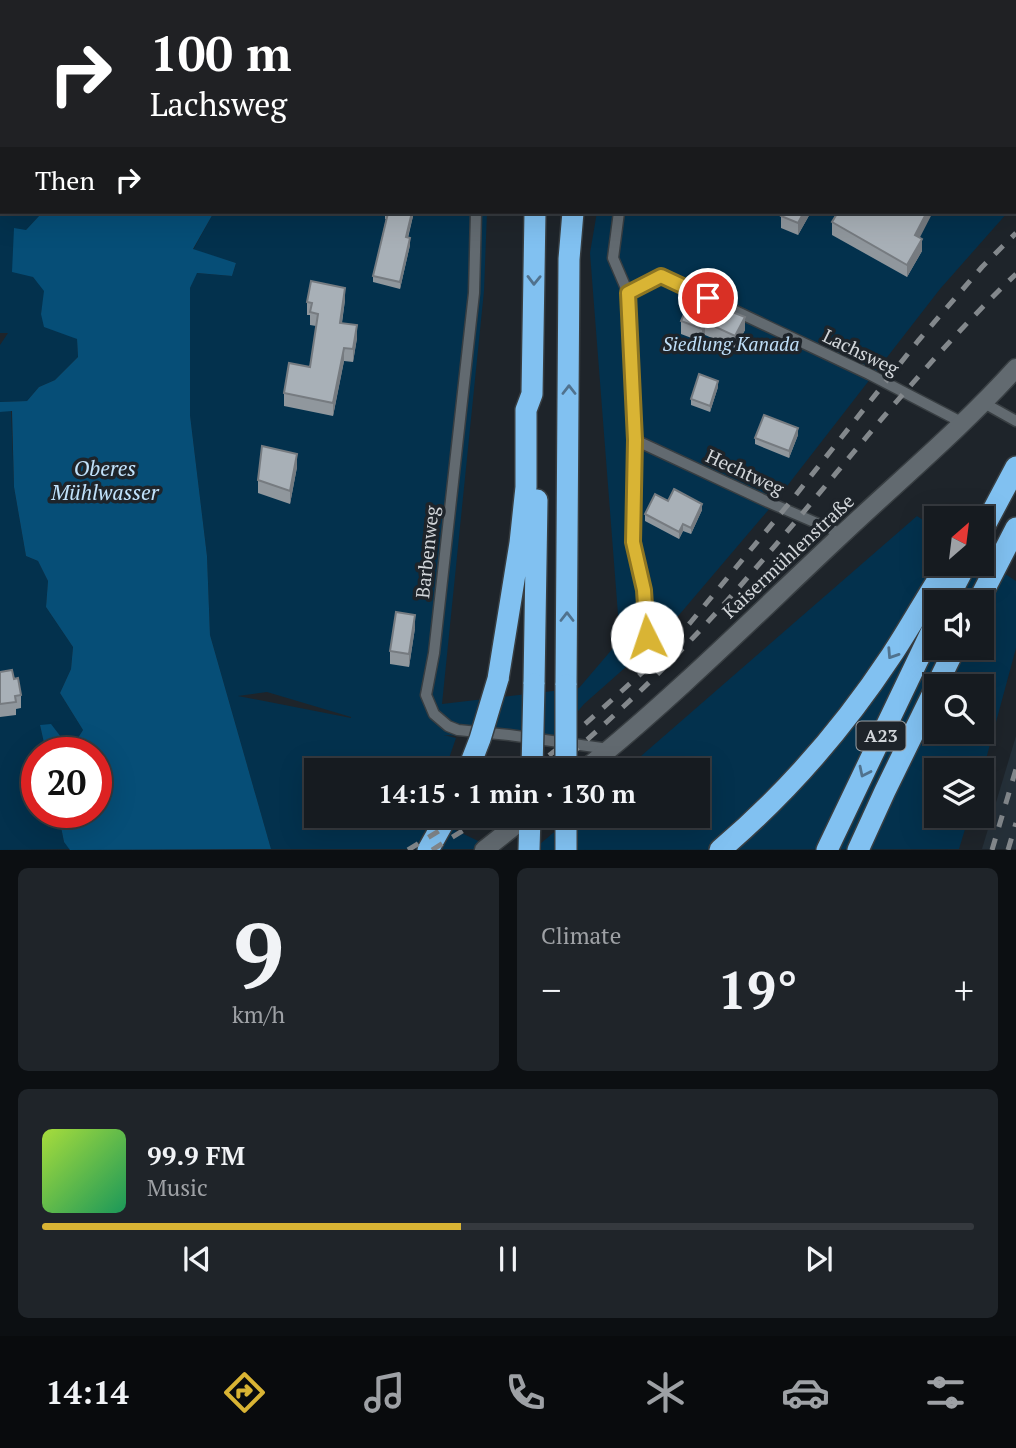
<!DOCTYPE html>
<html lang="en">
<head>
<meta charset="utf-8">
<style>
	body { margin:0; font-family:"PT Serif",serif; background:#1f2429; color:#f1f3f6; height:100vh; display:flex; flex-direction:column; font-size:26px; white-space:nowrap }
	* { box-sizing:border-box; margin:0 }
	p { font-size:23px; color:#9ea1a5 }
	.icon { flex:none; width:38px; height:38px; fill:none; stroke:currentColor; stroke-width:2; stroke-linecap:round; stroke-linejoin:round }
	.map { position:relative; height:850px; overflow:hidden }
	.details { display:flex; flex-direction:column; gap:18px; padding:18px; background:#0c0f12; flex:1 }
	.details>* { flex:none }
	.guide { position:absolute; left:0px; top:0px; width:1017px; height:214px; box-shadow:0 7px 28px #0002,0 0 0 2px #35393e; background:#202124; color:#fff; overflow:hidden }
	.needle { width:46px; rotate:28deg }
	.fabs { position:absolute; left:924px; top:506px; display:grid; gap:14px }
	.fabs a { display:grid; place-items:center; width:70px; height:70px; border-radius:0px; background:#161b20; box-shadow:0 7px 28px #0002,0 0 0 2px #35393e; font-size:35px }
	.speed { position:absolute; left:21px; top:737px; display:flex; gap:14px; font-size:35px; font-weight:700; text-align:center }
	.speed>* { display:grid; place-content:center; width:91px; height:91px; border-radius:50%; background:#161b20; box-shadow:0 7px 28px #0002,0 0 0 2px #35393e; line-height:1 }
	.speed .limit { border:10px solid #d22; background:#fff; color:#111 }
	.pin { position:absolute; display:grid; place-items:center; width:60px; height:60px; color:#fff; margin:-30px; border:4px solid #fff; border-radius:50%; box-shadow:0 2px 7px #0007 }
	.me { position:absolute; width:77px; margin:-38px; rotate:356deg; stroke-linejoin:round; filter:drop-shadow(0 0 5px #0008) }
	.turn { display:flex; align-items:center; gap:24px; height:147px; padding:0 35px; font-size:32px }
	.turn .icon { width:91px; height:91px; stroke-width:2.5 }
	.turn b { display:block; font-size:49px; line-height:60px }
	.then { display:flex; align-items:center; height:66px; padding:0 35px; background:#0003; gap:14px; font-size:26px }
	.big { font-size:52px; font-weight:700; line-height:1.1 }
	.details .tile { flex:1; display:flex; flex-direction:column; justify-content:center; gap:10px; min-width:0; padding:0 24px; border-radius:10px; background:#1f2429 }
	.details .dial { align-items:center; gap:0 }
	.dial b { font-size:91px; line-height:1 }
	.song { display:flex; align-items:center; gap:21px }
	.cover { width:84px; height:84px; border-radius:10px; background:linear-gradient(135deg,hsl(80 70% 55%),hsl(150 70% 35%)) }
	.played { height:7px; border-radius:4px; background:linear-gradient(90deg,#d9b434 45%,#35393e 45%) }
	.keys { display:flex; justify-content:space-around; direction:ltr }
	.heat { display:flex; justify-content:space-between; align-items:center; font-size:38px; direction:ltr }
	.details .tiles { flex:1; display:grid; gap:18px; grid-template-columns:1fr 1fr }
	.tile:last-child { grid-column:span 2 }
	.trip { position:absolute; left:304px; top:758px; width:406px; height:70px; border-radius:0px; background:#161b20; box-shadow:0 7px 28px #0002,0 0 0 2px #35393e; font-weight:700; line-height:70px; text-align:center }
	.menu { display:flex; height:112px; justify-content:space-around; align-items:center; background:#090b0d; color:#9ea1a5 }
	.menu .icon { width:49px; height:49px }
	.menu .active { color:#d9b434 }
	.menu b { font-size:32px; color:#f1f3f6 }
	.map>svg:first-child { display:block }
	.built { fill:#253039 }
	.green { fill:#03314d; fill-rule:evenodd }
	.water { fill:#064e77 }
	.lines { fill:none; stroke-linecap:round; stroke-linejoin:round }
	.service-casing { stroke:#383e42; stroke-width:13 }
	.minor-casing { stroke:#383e42; stroke-width:21 }
	.tertiary-casing { stroke:#383e42; stroke-width:21 }
	.motorway-casing { stroke:#383e42; stroke-width:24 }
	.service { stroke:#626a70; stroke-width:10 }
	.minor { stroke:#626a70; stroke-width:18 }
	.tertiary { stroke:#626a70; stroke-width:18 }
	.motorway { stroke:#81c1f1; stroke-width:21 }
	.rail { stroke:#83888c; stroke-width:5; stroke-dasharray:12 12; stroke-linecap:butt }
	.motorway-bridge-casing { stroke:#383e42; stroke-width:24; stroke-linecap:butt }
	.motorway-bridge { stroke:#81c1f1; stroke-width:21 }
	.wall { fill:#90979d }
	.shaded-wall { fill:#767b80 }
	.building { fill:#a8b0b7; stroke:#767b80; stroke-width:2 }
	.oneway { stroke:#50728e }
	.route-casing { stroke:#8d7522; stroke-width:18 }
	.route { stroke:#d9b434; stroke-width:12 }
	.labels { text-anchor:middle; stroke-width:7; stroke-linejoin:round; paint-order:stroke }
	.shield { fill:#1e242a; stroke:#9ca1a5; stroke-width:2 }
	.shield-label { font-size:18px; font-weight:bold; fill:#d2d6da }
	.park-label { font-size:19px; font-style:italic; fill:#bfdff9; stroke:#1e242a }
	.street-label { font-size:19px; fill:#d2d6da; stroke:#1e242a }
	.water-label { font-size:21px; font-style:italic; fill:#c1e2fb; stroke:#1e242a }
</style>
</head>
<body>
<div class="map">
<svg width="1016" height="850" viewBox="0 0 1016 850">
	<rect width="100%" height="100%" fill="#1e242a"/>
	<path class="built" d="M1016,736V849H982Z"/>
	<path class="green" d="M0,0H52L51,2H2V212H54L39,216L26,230L33,277L45,291L41,314L77,339L78,357L55,380L39,387L27,401L0,402V345L8,333H0Z
		M285,0H488L489,2H284Z
		M603,0H828L829,2H603Z
		M214,212H242L284,216L283,212H487L484,291L442,704L579,688L620,640L590,253L597,212H1008L940,289L770,508L679,615L627,666L584,704L553,741L444,735L456,738L445,770H317V816H430V818L495,849H271L210,635L207,556L190,415V288L196,273L232,276L236,263L193,250ZM267,692L351,717V718L238,696Z
		M11,410L14,487L26,556L38,561L48,581L46,607L73,647L71,669L60,693L83,730L76,741L61,737L40,725L46,752H37V812H58L64,842L70,849L0,850V412Z
		M917,516L936,529V564H982V559L1016,581V648L982,774V770H936V816H969L959,849L533,850L573,816H698V770H625ZM936,602H982V648H936ZM936,686H982V732H936Z"/>
	<path class="water" d="M52,0H285L284,2H51Z
		M54,212H214L193,249L236,263L232,276L197,273L190,288V415L207,556L210,635L271,849L70,850L64,842L58,812H96V752H46L40,725L51,724L61,737L76,741L83,730L60,693L71,669L73,647L46,607L48,581L38,561L26,556L14,487L12,411L0,412V402L27,401L39,387L55,380L78,357L77,339L44,327L41,314L44,291L33,277L12,272L14,228L26,230L39,216Z"/>
	<g class="lines">
		<defs>
			<path id="service" d="M481,2V0
				M476,212L474,293L434,653L426,695L434,714L448,726L458,730L509,735L609,749
				M619,212L613,258L628,293L635,440L633,543L644,590L647,637
				M628,293L661,276L869,374L963,423
				M984,403L1016,421
				M635,440L768,502L842,534"/>
			<path id="minor" d="M584,770C672,699 753,618 835,541C896,483 960,430 1016,368
				M484,850L527,816"/>
			<path id="tertiary" d="M869,0L870,2
				M1015,152L1016,153"/>
			<path id="motorway" d="M540,2V0
				M580,2V0
				M982,531L1016,467
				M946,602L966,564
				M978,602L1016,528
				M498,679L520,543L526,487V410L532,394L535,212
				M534,684L537,500
				M566,685L569,259L573,212
				M428,850L447,816
				M529,850L530,816
				M566,850V816
				M720,850C786,794 844,727 891,656C911,626 928,594 948,564
				M827,850L936,622
				M858,850L885,791L955,648"/>
		</defs>
		<use href="#service" class="service-casing"/>
		<use href="#minor" class="minor-casing"/>
		<use href="#tertiary" class="tertiary-casing"/>
		<use href="#motorway" class="motorway-casing"/>
		<use href="#service" class="service"/>
		<use href="#minor" class="minor"/>
		<use href="#tertiary" class="tertiary"/>
		<use href="#motorway" class="motorway"/>
		<path class="rail" d="M530,770L556,750L654,662L690,623L791,501L918,341L982,267L1016,233
			M550,770C576,751 599,729 623,707C767,575 875,409 1016,274
			M408,850L463,816
			M432,850L486,816
			M992,850L1016,769
			M1008,850L1016,823"/>
		<defs>
			<path id="motorway-bridge" d="M468,770L480,739L498,679
				M532,770L534,684
				M566,770V685"/>
		</defs>
		<use href="#motorway-bridge" class="motorway-bridge-casing"/>
		<use href="#motorway-bridge" class="motorway-bridge"/>
	</g>
	<path class="wall" d="M976,0H1016L1015,2H978Z
		M385,212H414L408,238L410,245L400,289L373,282V276L386,219H385Z
		M783,212H811L798,235L781,228V216Z
		M832,222L920,238L922,251L907,277L832,235Z
		M692,296L745,330L735,348L705,335L702,342L681,334V321Z
		M345,300L342,323L357,338L353,362L344,361L333,416L284,406V393L310,367L316,326L310,325V315H307V302Z
		M718,387L710,412L691,405V399Z
		M798,435L789,458L755,444V438Z
		M297,467L290,504L258,493V480Z
		M668,501L702,510L691,534L683,531L679,539L645,521V514Z
		M415,628L409,667L390,664V651Z
		M0,672L14,679L21,695V708L16,709V715L0,717Z"/>
	<path class="shaded-wall" d="M785,0H794L793,2H783Z
		M1016,6V30L1015,31V8Z
		M412,212H414L406,244V237Z
		M804,212H811L798,235V223Z
		M927,212H933L915,247V235Z
		M410,238V245L400,289V282Z
		M922,239V251L907,277V265Z
		M345,288V300L340,335V323Z
		M745,317V330L735,348V336Z
		M705,322V335L702,342V329Z
		M357,325V338L353,362V349Z
		M344,348V361L333,416V403Z
		M718,381V387L710,412V406Z
		M798,428V435L789,458V451Z
		M297,454V467L290,504V491Z
		M702,504V510L691,534V528Z
		M683,524V531L679,539V532Z
		M415,615V628L409,667V654Z"/>
	<path class="building" d="M684,0H785L783,2H688Z
		M996,0H1016V6L1015,8V2H994Z
		M385,212H412L406,237L410,238L400,282L373,276L388,213Z
		M783,212H804L798,223L781,216Z
		M838,212H927L915,235L922,239L907,265L832,222Z
		M311,281L345,288L340,323L357,325L353,349L344,348L333,403L284,393L289,363L310,367L318,314L310,312L312,303L307,302Z
		M692,296L745,317L735,336L705,322L702,329L681,321Z
		M699,374L718,381L710,406L691,399Z
		M764,415L798,428L789,451L755,438Z
		M262,446L297,454L290,491L258,480Z
		M674,489L702,504L691,528L683,524L679,532L645,514L655,494L668,501Z
		M396,612L415,615L409,654L390,651Z
		M12,670L14,679L18,678L21,695L15,696L16,702L0,704V672Z"/>
	<defs><path id="oneway-chevron" d="M-2-3.5L2.5 0L-2 3.5" fill="none" stroke-width="1.6" stroke-linecap="round" stroke-linejoin="round" transform="scale(1.75)"/></defs>
	<g class="oneway">
		<use href="#oneway-chevron" transform="translate(534 280) rotate(91)"/>
		<use href="#oneway-chevron" transform="translate(569 390) rotate(-90)"/>
		<use href="#oneway-chevron" transform="translate(567 617) rotate(-90)"/>
		<use href="#oneway-chevron" transform="translate(892 654) rotate(123)"/>
		<use href="#oneway-chevron" transform="translate(864 772) rotate(116)"/>
	</g>
	<g class="lines">
		<defs>
			<path id="route" d="M647,637L644,590L633,542L635,440L628,293L661,276L708,298"/>
		</defs>
		<use href="#route" class="route-casing"/>
		<use href="#route" class="route"/>
	</g>
	<g class="labels">
		<rect class="shield" x="856.5" y="721.5" width="49" height="29" rx="5"/>
		<g class="shield-label">
			<text x="881" y="742">A23</text>
		</g>
		<g class="park-label">
			<text x="731" y="351">Siedlung Kanada</text>
		</g>
		<g class="street-label">
			<text transform="translate(861 352) rotate(26)" y="7">Lachsweg</text>
			<text transform="translate(745 472) rotate(25)" y="7">Hechtweg</text>
			<text transform="translate(427 552) rotate(-84)" y="7">Barbenweg</text>
			<text transform="translate(788 556) rotate(-43)" y="7">Kaisermühlenstraße</text>
		</g>
		<g class="water-label">
			<text x="105" y="476">Oberes<tspan x="105" dy="24">Mühlwasser</tspan></text>
		</g>
	</g>
</svg>
<div class="fabs">
<a><svg class="needle" viewBox="-14 -14 28 28"><path d="M0-13l5 13h-10z" fill="#e53935"/><path d="M0 13l5-13h-10z" fill="#9ea1a5"/></svg></a>
<a><svg class="icon" aria-label="sound" viewBox="0 0 24 24"><path d="M4 9h4l5-4v14l-5-4H4zM17 9q2 3 0 6"/></svg></a>
<a><svg class="icon" aria-label="search" viewBox="0 0 24 24"><circle cx="10" cy="10" r="6"/><path d="M15 15l6 6"/></svg></a>
<a><svg class="icon" aria-label="layers" viewBox="0 0 24 24"><path d="M12 4l9 5-9 5-9-5zM3 14l9 5 9-5"/></svg></a>
</div>
<div class="speed"><div class="limit">20</div></div>
<div class="pin" style="left:708px;top:298px;background:#d93025"><svg class="icon" aria-label="arrive" viewBox="0 0 24 24"><path d="M6 21V4h12l-3 4 3 4H6"/></svg></div>
<svg class="me" style="left:647px;top:637px" viewBox="-20 -20 40 40"><circle r="19" fill="#fff"/><path d="M0-13L10 11 0 6-10 11z" fill="#d9b434"/></svg>
<div class="trip">14:15 · 1 min · 130 m</div>
<div class="guide">
<div class="turn"><svg class="icon" aria-label="right" viewBox="0 0 24 24"><path d="M7 20v-9h11M14 6l5 5-5 5"/></svg><div><b>100 m</b>Lachsweg</div></div>
<div class="then">Then<svg class="icon" aria-label="right" viewBox="0 0 24 24"><path d="M7 20v-9h11M14 6l5 5-5 5"/></svg></div>
</div>
</div>
<section class="details">
<div class="tiles">
<div class="tile dial"><b>9</b><p>km/h</p></div>
<div class="tile"><p>Climate</p>
<div class="heat"><a>−</a><b class="big">19°</b><a>+</a></div>
</div>
<div class="tile">
<div class="song"><i class="cover"></i><div><b>99.9 FM</b><p>Music</p></div></div>
<div class="played"></div>
<div class="keys"><svg class="icon" aria-label="previous" viewBox="0 0 24 24"><path d="M18 5L8 12l10 7zM5 5v14"/></svg><svg class="icon" aria-label="pause" viewBox="0 0 24 24"><path d="M8 5v14M16 5v14"/></svg><svg class="icon" aria-label="next" viewBox="0 0 24 24"><path d="M6 5l10 7-10 7zM19 5v14"/></svg></div>
</div>
</div>
</section>
<nav class="menu">
<b>14:14</b>
<svg class="icon active" aria-label="directions" viewBox="0 0 24 24"><path d="M12 3l9 9-9 9-9-9zM9 14v-3h6M13 9l2 2-2 2"/></svg>
<svg class="icon" aria-label="music" viewBox="0 0 24 24"><path d="M9 18V5l10-2v13"/><circle cx="6" cy="18" r="3"/><circle cx="16" cy="16" r="3"/></svg>
<svg class="icon" aria-label="phone" viewBox="0 0 24 24"><path d="M5 4h4l2 5-3 2q2 4 5 5l2-3 5 2v4C11 20 4 13 5 4z"/></svg>
<svg class="icon" aria-label="climate" viewBox="0 0 24 24"><path d="M12 3v18M4 7l16 10M4 17L20 7"/></svg>
<svg class="icon" aria-label="car" viewBox="0 0 24 24"><path d="M5 17H2v-5l4-1 3-4h7l3 4 3 1v5h-3M9 17h6M6 11h13"/><circle cx="7" cy="17" r="2"/><circle cx="17" cy="17" r="2"/></svg>
<svg class="icon" aria-label="filters" viewBox="0 0 24 24"><path d="M4 7h16M4 17h16"/><circle cx="9" cy="7" r="2"/><circle cx="15" cy="17" r="2"/></svg>
</nav>
</body>
</html>
